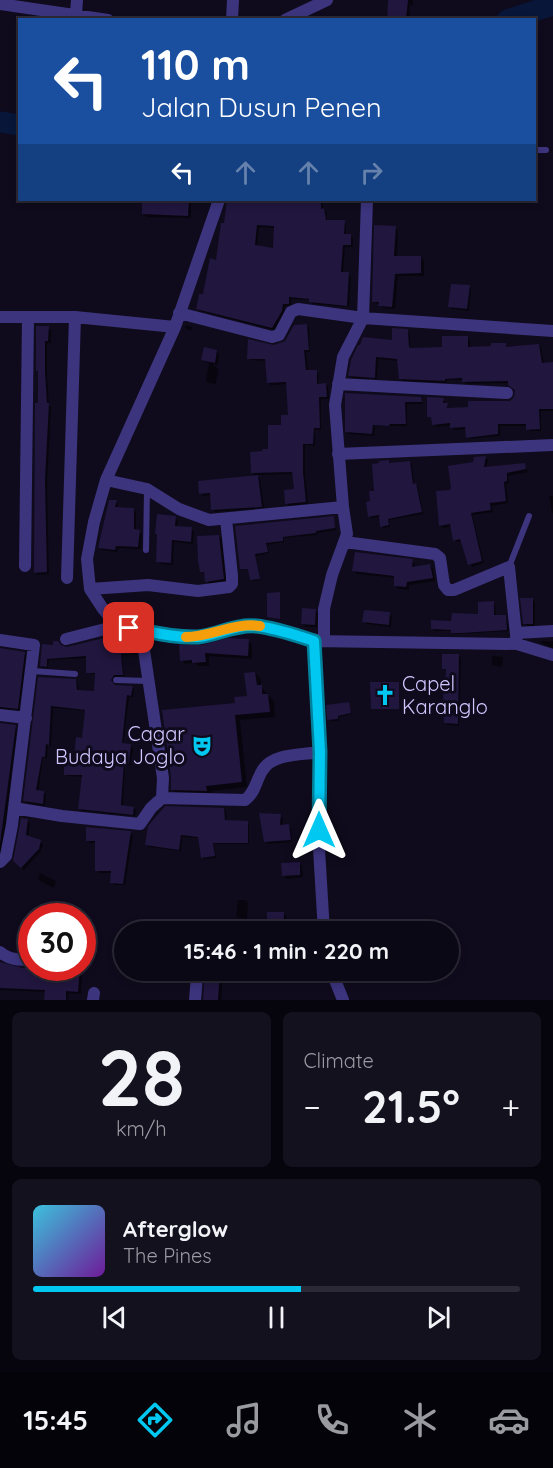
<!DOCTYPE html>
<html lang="en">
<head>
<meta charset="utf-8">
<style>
	body { margin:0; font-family:Quicksand,sans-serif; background:#14111f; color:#f1f3f6; height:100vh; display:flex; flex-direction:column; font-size:22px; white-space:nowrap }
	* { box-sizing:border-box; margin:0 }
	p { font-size:20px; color:#9a9aa1 }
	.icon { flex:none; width:33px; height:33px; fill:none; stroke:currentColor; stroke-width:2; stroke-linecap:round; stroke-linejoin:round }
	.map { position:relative; height:1000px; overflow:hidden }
	.sheet { display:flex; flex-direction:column; gap:12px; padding:12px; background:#06040c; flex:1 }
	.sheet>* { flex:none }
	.guide { position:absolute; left:18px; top:18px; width:518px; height:183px; border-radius:0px; box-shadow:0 3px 9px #0003,0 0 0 2px #2b2935; background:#1a4fa0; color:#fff; overflow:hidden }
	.speed { position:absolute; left:18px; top:903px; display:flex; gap:12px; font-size:30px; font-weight:700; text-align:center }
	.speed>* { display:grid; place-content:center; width:78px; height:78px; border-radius:50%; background:#0b0816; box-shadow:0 3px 9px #0003,0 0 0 2px #2b2935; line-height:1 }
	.speed .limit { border:9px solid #d22; background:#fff; color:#111 }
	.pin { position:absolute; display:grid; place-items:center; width:51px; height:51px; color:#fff; margin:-26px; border-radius:12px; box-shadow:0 3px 9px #0006 }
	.me { position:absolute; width:66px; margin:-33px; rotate:0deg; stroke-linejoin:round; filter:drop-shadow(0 0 4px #0008) }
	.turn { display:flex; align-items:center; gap:21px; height:126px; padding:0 24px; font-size:27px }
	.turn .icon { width:78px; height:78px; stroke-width:2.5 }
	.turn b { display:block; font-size:42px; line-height:51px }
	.lanes { display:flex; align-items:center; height:57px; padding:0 24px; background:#0003; justify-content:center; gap:30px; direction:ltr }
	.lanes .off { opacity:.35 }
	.big { font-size:45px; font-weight:700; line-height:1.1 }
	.sheet .card { flex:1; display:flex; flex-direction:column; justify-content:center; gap:9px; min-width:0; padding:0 21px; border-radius:9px; background:#14111f }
	.sheet .dial { align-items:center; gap:0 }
	.dial b { font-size:78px; line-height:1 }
	.song { display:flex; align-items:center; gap:18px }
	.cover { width:72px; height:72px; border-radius:9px; background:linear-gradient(135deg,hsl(190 70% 55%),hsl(280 70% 35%)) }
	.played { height:6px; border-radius:3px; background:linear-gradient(90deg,#00c8f1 55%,#2b2935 55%) }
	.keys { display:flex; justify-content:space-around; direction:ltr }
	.heat { display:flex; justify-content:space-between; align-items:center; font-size:33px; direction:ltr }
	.sheet .tiles { flex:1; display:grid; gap:12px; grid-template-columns:1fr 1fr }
	.card:last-child { grid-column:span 2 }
	.trip { position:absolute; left:114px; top:921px; width:345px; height:60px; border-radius:30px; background:#0b0816; box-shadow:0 3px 9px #0003,0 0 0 2px #2b2935; font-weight:700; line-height:60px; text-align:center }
	.tab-bar { display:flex; height:96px; justify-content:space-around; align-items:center; background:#040309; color:#9a9aa1 }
	.tab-bar .icon { width:42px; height:42px }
	.tab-bar .current { color:#00c8f1 }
	.tab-bar b { font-size:27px; color:#f1f3f6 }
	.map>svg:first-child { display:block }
	.shadow { fill:#0007; fill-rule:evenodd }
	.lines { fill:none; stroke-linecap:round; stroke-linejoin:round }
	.river { stroke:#071639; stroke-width:21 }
	.building { fill:#21163e; fill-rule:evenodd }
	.lane { stroke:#3c347d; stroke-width:6 }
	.street { stroke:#3c347d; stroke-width:12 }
	.route-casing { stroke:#00829d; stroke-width:15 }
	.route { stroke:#00c8f1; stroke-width:10 }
	.slow { stroke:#f59e0b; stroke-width:10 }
	.labels { text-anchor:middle; stroke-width:6; stroke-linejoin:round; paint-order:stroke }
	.poi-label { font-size:20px; fill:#d1c6ff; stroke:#0f0b1d; text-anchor:start }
</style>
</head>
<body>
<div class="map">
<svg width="553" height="1000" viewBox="0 0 553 1000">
	<rect width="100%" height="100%" fill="#0f0b1d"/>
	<path class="shadow" d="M389,0H413V5H410L409,20H387Z
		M143,200H191V218L147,217L143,214Z
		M228,200H322L323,210L326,212L327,221L344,222L346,224V235L353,238V247H345L343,273L351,276L349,307L313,304L311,300L291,299V306H285L284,314L274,330L200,311L197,308L217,262ZM259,227L275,228V249L257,247Z
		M395,228L398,231L397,258H421L424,261V276H398L395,309L383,308L373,301Z
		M469,286L471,289L469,311L452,309L450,307Z
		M186,325L192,327L191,331L185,328Z
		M306,325L309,328L310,352H306L308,371H316L319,374L318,385H326L328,387L329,399H321V430H315V446L305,445V475L308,504L289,506L287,504L296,490L294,474L256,475L260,479L264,508L215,512L213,509L212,495L202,496L200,493L256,477L253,473L269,450L289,417L288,384L271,385L268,383L266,361L251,360L249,358L286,342Z
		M48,328L51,330V343H47V375L49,405L51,407L47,484L49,574L38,575L35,573L39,404V373L37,371Z
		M407,331L410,333V349L443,348L467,338L470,340V348L505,345L507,348L539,345L541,347L544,364L553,363V411H541V431H530L527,426H500V436L469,439L467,437V429L454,430L451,425L436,427L433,418L429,416L443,399L449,409L511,402L516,398V390L509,383L466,384L463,380H447V383L402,381L400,378L398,361L378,359L377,379L352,378L350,376Z
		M217,351L219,354L218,365L213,364L218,369L216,384L209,383L206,380L209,363L203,360Z
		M347,394L421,398L423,404H407V426H375L374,436L349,434L347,432Z
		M486,458L488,460L486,468L525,465L528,472L508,476L509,483L506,484L508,503L492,506L493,512L472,515L484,563L472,567L462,541L457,542L454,540L452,526L443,528L440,526L451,492L474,463Z
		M388,462L391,464L410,463L412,464L414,485L418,487L423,514L389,520L390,527L383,528L380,517L371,518L369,516L372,502Z
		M549,496H553V514L552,512Z
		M116,502L118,504L117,509L134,510L136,512V531L142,534L141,549L118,548L117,552L102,550L99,547Z
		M175,518L178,521L177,528L191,529L194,532L193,544L174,542L173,565L161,564L158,562Z
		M333,518L336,530L317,533V535L284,538V542L267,545L269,553L256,556L260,580L253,581L250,570L241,568L237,527Z
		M219,536L222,539L226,582L209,584L202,571Z
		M412,561L415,564V568L430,565L433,569L435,581L409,585V590L399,589L395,586L396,578L357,574L354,571Z
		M532,599L535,602V626H527L525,623Z
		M493,603L495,605L496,616H505L507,618L509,631L455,634L452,631H435L433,629L480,616Z
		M315,610L318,613L317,627H306L303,624Z
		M389,614L392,616L391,627L367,624L364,622Z
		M133,639L135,641L137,654L122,655L124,676L116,677L112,684L115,687H132L134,689L133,697H129L123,745L133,748L131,765H125L123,807L134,808L136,810L135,816L82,811L80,809L84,777L67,776L65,774L75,759L83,739L86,711L53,708L51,746L48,745L47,758H43L38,792L46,794L45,806L27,803L25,801L40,678L76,680L78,683L79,692H96V674H90L88,672V658L49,660L48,668H43L41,666L43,646L67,649L109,640Z
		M249,641L252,645V659L209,656V666H198L195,663L185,664L182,660L202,647Z
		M540,641H553V648L542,644Z
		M0,650L24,653L26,656L20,710L0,709Z
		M459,656L461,658L459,726L448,725L445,723L447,692L446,671L444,668Z
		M492,656L503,657L502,667L492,665Z
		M255,673L261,679V687L274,701L275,717L240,720L247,787L212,791V796L178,795L172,789L237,704L249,697Z
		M348,703L352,714L339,717V721H331L329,719Z
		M0,724L15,727L17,729L5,827L0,854Z
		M224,809L226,812L227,822H247L249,824V844H214L216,858L204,859L202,857L200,838L182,837L181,851L149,847L147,845Z
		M280,816L283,818L282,827L288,826L291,829L292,842L268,844L265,842Z
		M27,820L30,823L28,838L43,844L41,851L24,870L14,860Z
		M130,833L133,835L125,885H115L112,882L113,873H99L97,870V843H90L87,840Z
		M299,864L302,866L303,877L287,879L284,876Z
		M40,873L56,881L54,888L38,880Z
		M238,900H246L248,903L247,919L239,918L236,916Z
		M284,913L286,916V926H272L269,923Z
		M0,964L9,968L36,969L82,968L81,994L69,993L68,1000H46V992L0,990Z
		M220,973L223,976L221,1000H204Z"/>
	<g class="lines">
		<path class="river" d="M507,20L553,5
			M0,122L20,125"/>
	</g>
	<path class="building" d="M388,0H408L406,20H387Z
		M142,200H189L188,216L142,214Z
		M227,200H321V209L324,208L326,220H345L344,234H351V245H343L341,272H349L347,306L309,302V299L289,297V304H283L282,311L272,328L196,309L199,294H203L210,258L216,260L221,223H224ZM257,225L274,226L273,248L255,245Z
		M374,225L396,226L394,256H421V273L395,274L392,307L378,306L379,302H372Z
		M451,284L470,285L467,309L448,307Z
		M307,324L309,350H304L306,370H317V384L326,383L327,397H319L320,428H314L313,444H303V472L306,502L285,504L284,490L294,489L292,472L251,473L250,452L263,451L262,449H268V425H281V415H288L286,382L267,383L265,359H247L248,339L274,345L285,341L294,325Z
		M36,326H49L48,341H45V371L47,403H49L45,480L47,572L34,573L35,403H38V371H43H36Z
		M392,328L408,329L409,347L411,348L442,347V336H468V347L491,346V343H506V347L539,344L542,363L553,362V409H539L540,429L526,430V424H498V434L466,438L465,427L450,428V423L432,425L431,417H427V397L444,398L443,403H448L447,408L468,407V401H510L514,397L515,390L508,385V381L462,382V378L445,379V381L399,379L397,359L376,357L375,378L348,376L351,360L358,345H360L363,337L392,340Z
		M204,347L217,350L215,363L201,360Z
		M345,393L421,397L422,402H405L406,424H390L389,426L373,425L372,434L345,432Z
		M486,456L484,467L525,463L526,469L507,473V481L504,482L506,501L490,503L491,510L471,513L482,561L468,565L460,539L453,541L450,524L439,526L436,491L450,490L451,488L448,466L473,462L474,457Z
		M389,460V463L410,461L413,484L416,483L422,512L388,519L389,525L380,527L379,515L368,517L366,502L370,501L369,491H374L372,464L379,463V461Z
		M258,475L262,507L211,510L210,493L199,494L198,481Z
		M109,500H117L115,507L134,508V529L140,530L138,547L116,546L115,550L98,548Z
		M157,514L176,516L175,526L192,527L191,542L172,540L171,563L156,562L157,534H155Z
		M334,516L335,528L316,531V533L283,537V541L266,543L268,552L255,554L260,579L250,580L248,569H240L235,526Z
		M219,535L224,579L205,582L204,572H200L198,561L197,536Z
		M355,552L413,559L412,567L430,564L433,578L407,582L406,587L394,586V576L352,571Z
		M280,592V619L267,617V593Z
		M520,598H533V624H523Z
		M494,601V615H506L507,630L462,633H451V630L431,629V620L451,621L452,613L478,614V602Z
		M302,608L316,609L315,625L301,624Z
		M364,610L390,612L389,625L362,622Z
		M108,637V639L134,638L136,653L121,654L123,675H114L111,680L115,685L133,686L131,696L127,695L122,743L131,744L129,764L124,763L121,805L134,807L133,815L78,809L82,775H64V757H74L76,737L82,738L85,710L51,706L49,745L46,744L45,757H42L36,790L44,791L43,804L23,801L38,677L76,679L77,690L94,691L95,673H86V656L47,659V667L40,666L42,644L53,645V641H58L61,645L67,647Z
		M227,638L249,639L248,656L205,653L206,662L192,663V660L180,661L179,645H202Z
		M0,648L25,652L18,709L0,707Z
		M442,654H459L458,724L444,723L443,691H445L446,669H442Z
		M255,672L257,685H262V694H268L270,712L235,715L242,782L206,786L207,791L171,790V777L162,710L235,703L234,697L247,696L244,673Z
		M370,682H399V709H371Z
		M349,702L351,713L338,716V719L327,720L326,705Z
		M0,723L16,725L0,844Z
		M165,806L224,808L225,820L248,821V843H213L215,856L201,858L198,837L181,835L179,850L145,845L148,826Z
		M259,813L281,814L280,825L289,824L291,840L264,842Z
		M21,818L28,819L26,835L41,840L39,849L21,868L13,861Z
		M86,827L131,831L123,884L110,883L111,871H95V841H86Z
		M300,862V875L282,876L281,863Z
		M267,912H284V924H267Z
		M0,962L23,968H80L78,992L66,991V1000H44L45,990L0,988Z
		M205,970L220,971L218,1000H203Z"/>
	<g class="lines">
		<path class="lane" d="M534,150H546
			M146,550L147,490
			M509,567L529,516
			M32,671L75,674
			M116,680L148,681"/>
		<path class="street" d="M0,4L108,20
			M76,14L77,0
			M232,20L233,0
			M285,20L327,0
			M367,200L363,318L553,331
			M0,317H75L175,327L219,200
			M175,327L106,480L94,522L87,559L90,589L103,609L117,626L174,637H200L233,628L255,625L281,630L314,641L517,644L553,655
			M338,384L507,393
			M338,454L553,445
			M106,480L147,489L179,509L209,520L343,507L335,405L343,357L363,318L298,309L291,312L279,335L272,337L179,313
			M345,542L435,554L440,558L444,585L448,590H454L509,567L517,644
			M25,566L28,318
			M67,578L75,317
			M90,589L148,585L198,591L229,587L232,584V576L226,519
			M141,630L163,778L162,798
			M516,633L553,631
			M66,639L117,626
			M0,640L34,645L12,825L6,856L0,862
			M324,640V609L332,575L347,534L343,507
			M314,641L320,752L319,849L324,932
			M0,715L26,718
			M14,808L62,816L140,824L151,808L162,798L245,800C255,793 256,781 262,771C272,753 302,755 320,752
			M0,952C9,960 20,960 32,960
			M331,970L343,1000
			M93,1000L94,993
			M195,1000L197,976"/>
	</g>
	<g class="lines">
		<defs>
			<path id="route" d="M129,628C152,632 174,638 198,637C217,635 236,624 256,626C276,628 295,635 314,641L320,752L319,830"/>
		</defs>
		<use href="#route" class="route-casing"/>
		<use href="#route" class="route"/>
		<path class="slow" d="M186,637C210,637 235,622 260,626"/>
	</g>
	<defs>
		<symbol id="church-bare" viewBox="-9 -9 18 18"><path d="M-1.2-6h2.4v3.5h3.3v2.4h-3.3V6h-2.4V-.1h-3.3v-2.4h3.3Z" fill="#00c8f1" stroke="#0f0b1d" stroke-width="2.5" paint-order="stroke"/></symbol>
		<symbol id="theatre-bare" viewBox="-9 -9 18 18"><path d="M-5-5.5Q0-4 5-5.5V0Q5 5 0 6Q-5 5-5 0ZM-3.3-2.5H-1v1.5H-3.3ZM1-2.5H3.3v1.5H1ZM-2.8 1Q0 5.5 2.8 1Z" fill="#00c8f1" stroke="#0f0b1d" stroke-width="2.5" paint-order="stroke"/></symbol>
	</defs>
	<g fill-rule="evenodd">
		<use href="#church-bare" x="370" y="680" width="30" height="30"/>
		<use href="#theatre-bare" x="187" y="731" width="30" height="30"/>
	</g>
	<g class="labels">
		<g class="poi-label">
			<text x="402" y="691">Capel<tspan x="402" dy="23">Karanglo</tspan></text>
			<text x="185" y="741" text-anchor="end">Cagar<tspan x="185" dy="23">Budaya Joglo</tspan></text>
		</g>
	</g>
</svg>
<div class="speed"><div class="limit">30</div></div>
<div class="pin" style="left:129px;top:628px;background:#d93025"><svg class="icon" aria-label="arrive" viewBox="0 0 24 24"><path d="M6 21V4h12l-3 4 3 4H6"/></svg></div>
<svg class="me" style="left:319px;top:830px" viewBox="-20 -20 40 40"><path d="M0-17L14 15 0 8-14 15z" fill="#00c8f1" stroke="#fff" stroke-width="4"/></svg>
<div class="trip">15:46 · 1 min · 220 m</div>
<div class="guide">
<div class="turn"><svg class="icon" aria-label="left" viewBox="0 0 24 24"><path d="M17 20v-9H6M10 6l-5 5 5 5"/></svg><div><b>110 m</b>Jalan Dusun Penen</div></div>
<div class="lanes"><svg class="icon" aria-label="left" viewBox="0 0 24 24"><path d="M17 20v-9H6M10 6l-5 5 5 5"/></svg><svg class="icon off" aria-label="ahead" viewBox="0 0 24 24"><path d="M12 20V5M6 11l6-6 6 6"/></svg><svg class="icon off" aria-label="ahead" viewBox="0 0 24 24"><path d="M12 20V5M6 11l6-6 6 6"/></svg><svg class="icon off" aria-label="right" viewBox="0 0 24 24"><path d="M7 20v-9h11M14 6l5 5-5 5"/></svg></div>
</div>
</div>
<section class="sheet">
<div class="tiles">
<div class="card dial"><b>28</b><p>km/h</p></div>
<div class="card"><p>Climate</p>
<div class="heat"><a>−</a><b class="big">21.5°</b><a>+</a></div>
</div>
<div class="card">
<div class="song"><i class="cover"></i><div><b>Afterglow</b><p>The Pines</p></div></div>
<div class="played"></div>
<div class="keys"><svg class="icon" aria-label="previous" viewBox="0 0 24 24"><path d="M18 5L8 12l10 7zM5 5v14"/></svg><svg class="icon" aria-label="pause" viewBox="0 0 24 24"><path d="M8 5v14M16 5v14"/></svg><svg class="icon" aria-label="next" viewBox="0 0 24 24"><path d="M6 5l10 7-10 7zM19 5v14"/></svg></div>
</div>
</div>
</section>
<nav class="tab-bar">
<b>15:45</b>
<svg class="icon current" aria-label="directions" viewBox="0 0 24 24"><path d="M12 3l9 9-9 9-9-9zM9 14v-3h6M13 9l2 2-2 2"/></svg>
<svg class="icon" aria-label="music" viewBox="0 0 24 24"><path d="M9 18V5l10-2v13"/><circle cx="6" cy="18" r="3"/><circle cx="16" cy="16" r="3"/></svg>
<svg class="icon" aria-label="phone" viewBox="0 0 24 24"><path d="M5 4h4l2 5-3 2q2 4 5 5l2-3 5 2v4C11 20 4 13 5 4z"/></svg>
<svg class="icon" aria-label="climate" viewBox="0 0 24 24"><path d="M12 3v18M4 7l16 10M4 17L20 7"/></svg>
<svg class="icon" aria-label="car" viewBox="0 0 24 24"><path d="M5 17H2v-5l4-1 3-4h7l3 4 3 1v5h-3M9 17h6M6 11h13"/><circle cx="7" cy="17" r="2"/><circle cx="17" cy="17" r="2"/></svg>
</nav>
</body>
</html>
